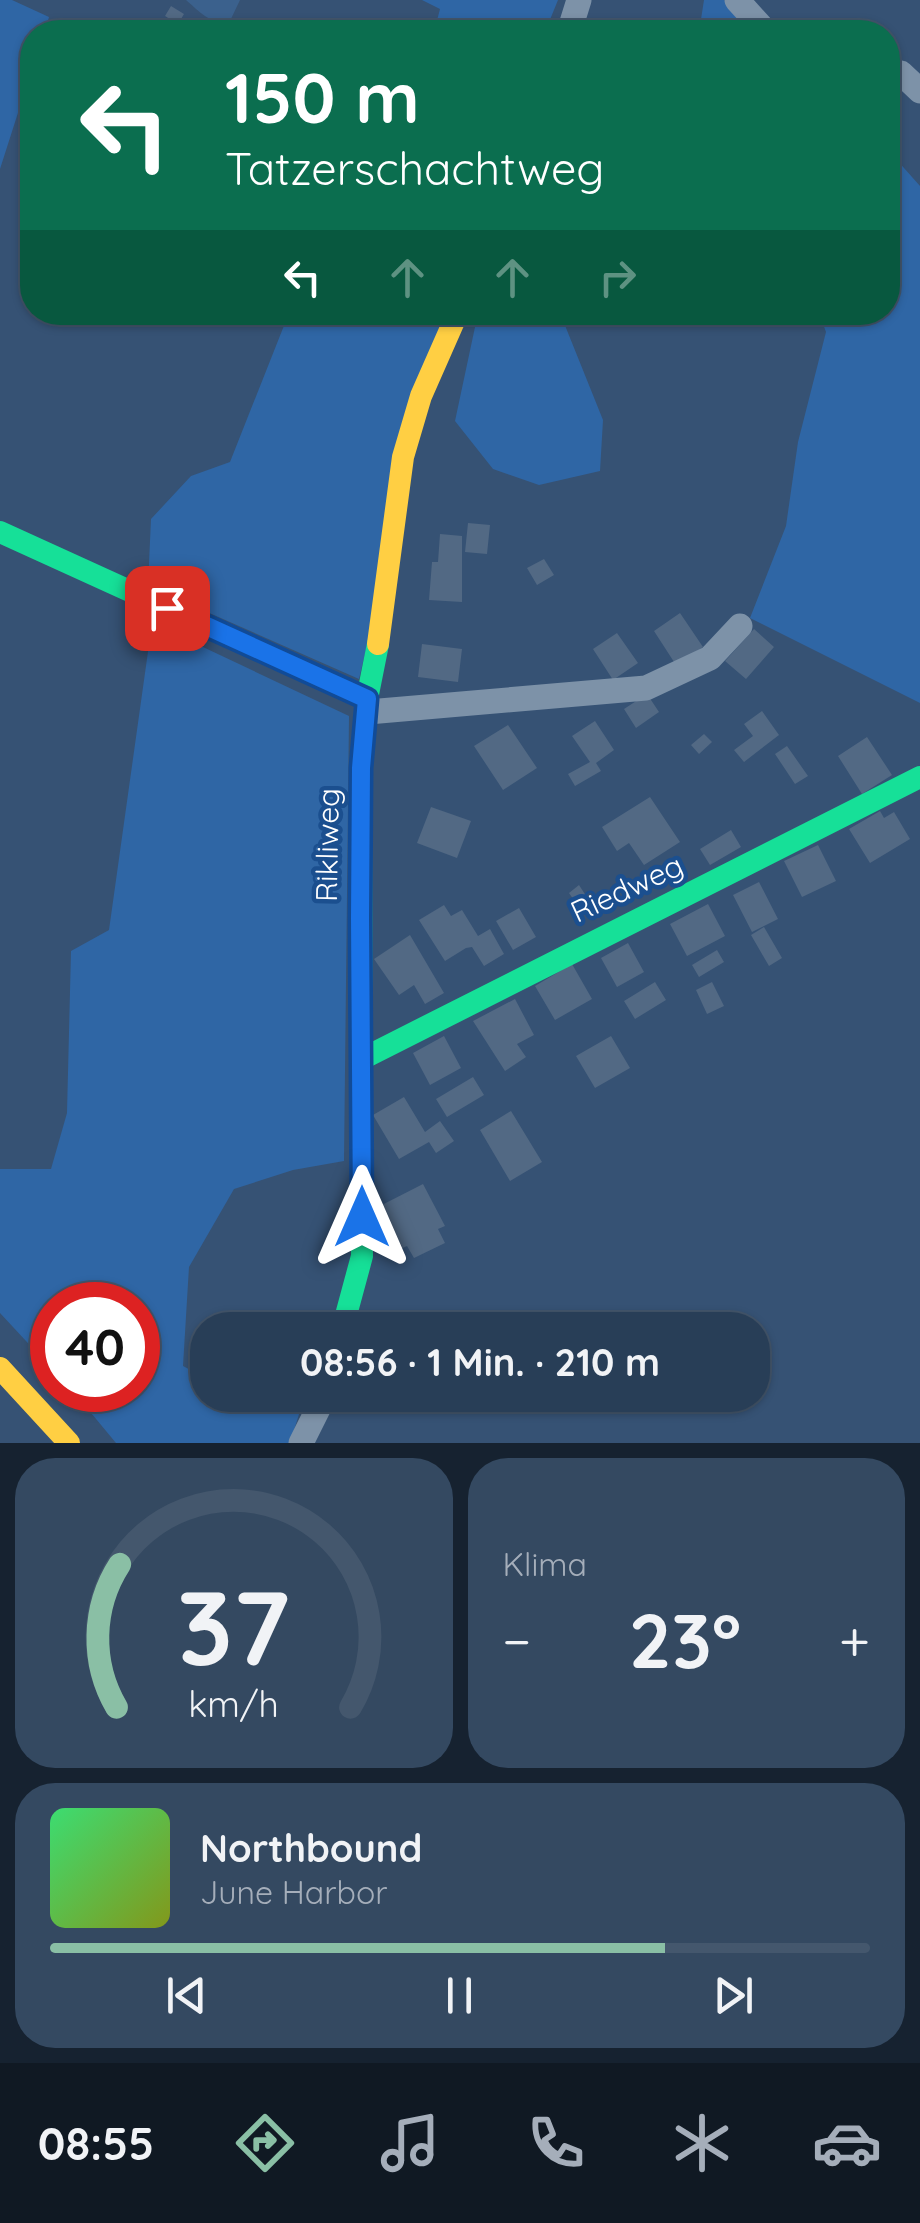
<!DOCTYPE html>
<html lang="de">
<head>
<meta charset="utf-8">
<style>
	body { margin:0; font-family:Quicksand,sans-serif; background:#344961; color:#f1f3f6; height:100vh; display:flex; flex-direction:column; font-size:38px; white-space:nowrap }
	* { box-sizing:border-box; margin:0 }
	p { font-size:32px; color:#a5aeba }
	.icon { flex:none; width:55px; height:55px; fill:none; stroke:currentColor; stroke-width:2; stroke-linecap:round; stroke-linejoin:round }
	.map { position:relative; height:1443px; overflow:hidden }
	.details { display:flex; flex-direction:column; gap:15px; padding:15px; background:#162230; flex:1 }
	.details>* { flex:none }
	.top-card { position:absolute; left:20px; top:20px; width:880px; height:305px; border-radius:40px; box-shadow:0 2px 8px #0004,0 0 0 2px #44576d; background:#0b6e4f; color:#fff; overflow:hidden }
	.speed { position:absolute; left:30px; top:1282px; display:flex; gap:20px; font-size:50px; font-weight:700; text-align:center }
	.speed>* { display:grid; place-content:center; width:130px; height:130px; border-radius:50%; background:#283e57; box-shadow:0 2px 8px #0004,0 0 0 2px #44576d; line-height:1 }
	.speed .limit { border:15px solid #d22; background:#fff; color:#111 }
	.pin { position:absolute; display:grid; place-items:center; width:85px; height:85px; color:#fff; margin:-42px; border-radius:20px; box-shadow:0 5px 15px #0006 }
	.me { position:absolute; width:110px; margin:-55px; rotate:0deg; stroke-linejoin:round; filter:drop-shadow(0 0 8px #0008) }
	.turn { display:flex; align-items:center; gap:35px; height:210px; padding:0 40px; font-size:45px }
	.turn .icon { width:130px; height:130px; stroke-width:2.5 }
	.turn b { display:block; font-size:70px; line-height:85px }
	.lanes { display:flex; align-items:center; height:95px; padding:0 40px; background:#0003; justify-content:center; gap:50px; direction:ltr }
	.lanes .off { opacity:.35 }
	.big { font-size:75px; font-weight:800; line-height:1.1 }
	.details .tile { flex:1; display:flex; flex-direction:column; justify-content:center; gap:15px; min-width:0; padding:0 35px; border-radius:40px; background:#344961 }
	.details .dial { align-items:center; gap:0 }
	.dial svg { height:260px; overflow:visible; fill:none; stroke:#44576d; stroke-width:7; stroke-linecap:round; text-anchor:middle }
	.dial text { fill:#f1f3f6; stroke:none }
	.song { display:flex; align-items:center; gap:30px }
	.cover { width:120px; height:120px; border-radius:15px; background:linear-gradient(135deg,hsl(140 70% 55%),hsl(70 70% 35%)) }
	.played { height:10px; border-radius:5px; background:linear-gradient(90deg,#8abfa5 75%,#44576d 75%) }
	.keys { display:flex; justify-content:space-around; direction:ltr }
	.heat { display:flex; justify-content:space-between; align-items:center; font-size:55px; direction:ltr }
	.details .tiles { flex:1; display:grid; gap:15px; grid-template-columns:1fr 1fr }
	.tile:last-child { grid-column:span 2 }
	.trip { position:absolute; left:190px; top:1312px; width:580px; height:100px; border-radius:40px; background:#283e57; box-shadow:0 2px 8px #0004,0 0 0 2px #44576d; font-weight:800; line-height:100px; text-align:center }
	.menu { display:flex; height:160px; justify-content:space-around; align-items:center; background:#101923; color:#a5aeba }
	.menu .icon { width:70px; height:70px }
	.menu .on { color:#8abfa5 }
	.menu b { font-size:45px; color:#f1f3f6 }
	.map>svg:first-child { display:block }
	.green { fill:#2f66a5 }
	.water { fill:#3b618d }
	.building { fill:#526984 }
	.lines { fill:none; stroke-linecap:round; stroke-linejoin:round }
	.street { stroke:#7d92a8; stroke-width:25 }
	.fast { stroke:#16e098; stroke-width:22 }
	.slow { stroke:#ffcf43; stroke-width:22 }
	.route-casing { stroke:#114b97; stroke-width:25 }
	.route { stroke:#1a73e8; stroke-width:18 }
	.labels { text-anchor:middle; stroke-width:9; stroke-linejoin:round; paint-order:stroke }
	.street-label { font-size:30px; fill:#fff; stroke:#1b4f8f }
</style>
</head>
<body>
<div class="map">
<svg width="920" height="1443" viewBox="0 0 920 1443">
	<rect width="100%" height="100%" fill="#365274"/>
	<path class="green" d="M0,0H12L49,17L45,32H32V69L0,169Z
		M422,0H558L545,32H434L440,9Z
		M704,0H724L763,32H699Z
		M888,150L920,186V703L750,618L786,526L798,442L826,332L819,313L888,312Z
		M289,313H445L359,679L148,586L151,519L191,476L230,462Z
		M478,313H560L603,420L600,471L539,485L493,469L455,421Z
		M152,623L349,716L344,1161L293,1170L234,1189L189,1267L183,1366L207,1379L208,1395H305L290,1443H116L72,1390H138V1305H52V1369L0,1313V1169H51L67,1113L71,951L109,930Z"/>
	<path class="water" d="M186,0H240L229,23C210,25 197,9 186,0Z"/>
	<path class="building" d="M171,6L184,14L178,24L165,16Z
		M468,523L490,525L487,554L465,552Z
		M440,534L462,536V602L429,600L432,562H438Z
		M544,559L554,575L537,585L527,568Z
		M680,613L703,647L676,665L654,631Z
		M754,629L774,647L746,679L725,661Z
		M617,633L638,663L613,680L593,649Z
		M422,644L462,649L458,682L418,677Z
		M647,694L659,712L636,728L624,709Z
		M762,711L779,735L744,762L734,750L753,736L744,724Z
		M595,721L614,750L596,763L601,771L575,786L568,774L590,762L572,736Z
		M508,725L537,768L503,790L474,746Z
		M704,734L712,742L699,754L691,745Z
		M867,737L892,775L862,794L838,756Z
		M787,746L808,776L795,784L775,754Z
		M650,797L680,842L644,865L629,843L617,851L602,827Z
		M431,807L471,821L457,858L417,843Z
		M880,811L884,818L894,812L910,839L870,863L849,829Z
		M731,830L741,847L710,865L700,849Z
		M818,845L836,881L802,897L784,861Z
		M759,882L778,919L752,932L733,895Z
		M579,885L592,905L582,912L569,893Z
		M708,904L725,936L687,956L670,924Z
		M444,905L451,916L462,910L478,936L490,929L504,954L484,966L472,947L466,948L445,961L419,920Z
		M519,908L536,937L513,950L496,921Z
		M764,927L782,958L769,966L751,935Z
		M410,935L444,993L425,1004L414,985L399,995L374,959Z
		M628,943L644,972L617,987L601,958Z
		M717,950L724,962L699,977L692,965Z
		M572,964L592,999L555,1020L535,986Z
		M655,982L666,1000L635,1019L624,1001Z
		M712,982L724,1006L707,1014L696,990Z
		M515,999L534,1035L517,1044L526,1057L505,1071L473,1021Z
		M444,1036L461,1068L430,1085L413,1053Z
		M611,1036L630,1068L595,1088L576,1056Z
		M473,1077L484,1095L447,1117L436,1099Z
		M404,1097L425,1132L440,1121L454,1141L436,1153L429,1142L399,1159L373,1115Z
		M511,1111L542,1162L510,1181L480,1130Z
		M423,1184L445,1226L438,1229L445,1243L414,1258L407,1246L396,1251L374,1209Z"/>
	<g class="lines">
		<path class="street" d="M737,0L766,32
			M569,32L579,0
			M888,72L901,73L920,91
			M368,712L646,688L710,658L740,626
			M301,1443L325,1395"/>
		<path class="fast" d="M0,532L367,699
			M362,1059L920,777
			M342,1330L362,1256L361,768L367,699L378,644"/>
		<path class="slow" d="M378,644L403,457L421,396L458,312
			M0,1368L69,1443"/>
	</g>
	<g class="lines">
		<defs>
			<path id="route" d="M167,608L367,699L361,768L360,918L362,1217"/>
		</defs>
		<use href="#route" class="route-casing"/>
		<use href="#route" class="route"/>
	</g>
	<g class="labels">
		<g class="street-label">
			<text transform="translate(328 845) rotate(-89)" y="10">Rikliweg</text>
			<text transform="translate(627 889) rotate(-25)" y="10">Riedweg</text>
		</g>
	</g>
</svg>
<div class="speed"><div class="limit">40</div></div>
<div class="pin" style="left:167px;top:608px;background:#d93025"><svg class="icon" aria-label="arrive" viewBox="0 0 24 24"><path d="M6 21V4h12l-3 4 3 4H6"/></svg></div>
<svg class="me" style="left:362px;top:1217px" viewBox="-20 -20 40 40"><path d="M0-17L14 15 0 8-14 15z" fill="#1a73e8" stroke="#fff" stroke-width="4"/></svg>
<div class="trip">08:56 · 1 Min. · 210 m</div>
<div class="top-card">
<div class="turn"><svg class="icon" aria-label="left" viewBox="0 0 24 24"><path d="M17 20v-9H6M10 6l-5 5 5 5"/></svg><div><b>150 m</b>Tatzerschachtweg</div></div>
<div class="lanes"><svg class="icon" aria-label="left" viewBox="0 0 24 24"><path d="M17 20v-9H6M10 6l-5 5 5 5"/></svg><svg class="icon off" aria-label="ahead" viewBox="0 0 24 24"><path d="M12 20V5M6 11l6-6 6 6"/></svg><svg class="icon off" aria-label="ahead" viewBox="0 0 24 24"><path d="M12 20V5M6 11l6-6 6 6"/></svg><svg class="icon off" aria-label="right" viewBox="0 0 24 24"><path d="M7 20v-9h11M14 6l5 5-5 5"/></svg></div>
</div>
</div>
<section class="details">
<div class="tiles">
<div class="tile dial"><svg viewBox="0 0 100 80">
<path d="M14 69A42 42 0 1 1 86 69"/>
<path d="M14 69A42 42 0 0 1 15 25" stroke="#8abfa5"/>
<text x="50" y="56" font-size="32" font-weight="700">37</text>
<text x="50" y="72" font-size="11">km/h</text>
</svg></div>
<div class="tile"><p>Klima</p>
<div class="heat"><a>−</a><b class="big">23°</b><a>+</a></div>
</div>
<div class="tile">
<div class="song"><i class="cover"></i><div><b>Northbound</b><p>June Harbor</p></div></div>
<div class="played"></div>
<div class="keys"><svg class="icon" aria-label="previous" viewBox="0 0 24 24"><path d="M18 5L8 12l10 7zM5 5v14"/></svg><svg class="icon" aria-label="pause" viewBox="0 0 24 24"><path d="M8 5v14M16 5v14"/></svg><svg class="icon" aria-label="next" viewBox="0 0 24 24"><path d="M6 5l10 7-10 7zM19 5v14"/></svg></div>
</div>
</div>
</section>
<nav class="menu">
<b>08:55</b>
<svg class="icon on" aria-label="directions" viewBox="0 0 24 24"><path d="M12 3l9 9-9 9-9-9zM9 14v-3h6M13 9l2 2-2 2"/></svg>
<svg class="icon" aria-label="music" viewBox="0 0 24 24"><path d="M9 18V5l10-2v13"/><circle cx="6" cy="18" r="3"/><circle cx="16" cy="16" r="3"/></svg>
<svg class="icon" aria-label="phone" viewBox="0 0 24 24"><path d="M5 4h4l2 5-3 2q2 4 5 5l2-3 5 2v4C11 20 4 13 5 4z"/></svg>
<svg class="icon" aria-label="climate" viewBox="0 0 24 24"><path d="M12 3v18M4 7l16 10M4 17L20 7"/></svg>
<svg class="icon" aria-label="car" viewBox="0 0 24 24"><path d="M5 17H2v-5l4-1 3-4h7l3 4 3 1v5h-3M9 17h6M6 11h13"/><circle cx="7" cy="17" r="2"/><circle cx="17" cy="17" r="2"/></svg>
</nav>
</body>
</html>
